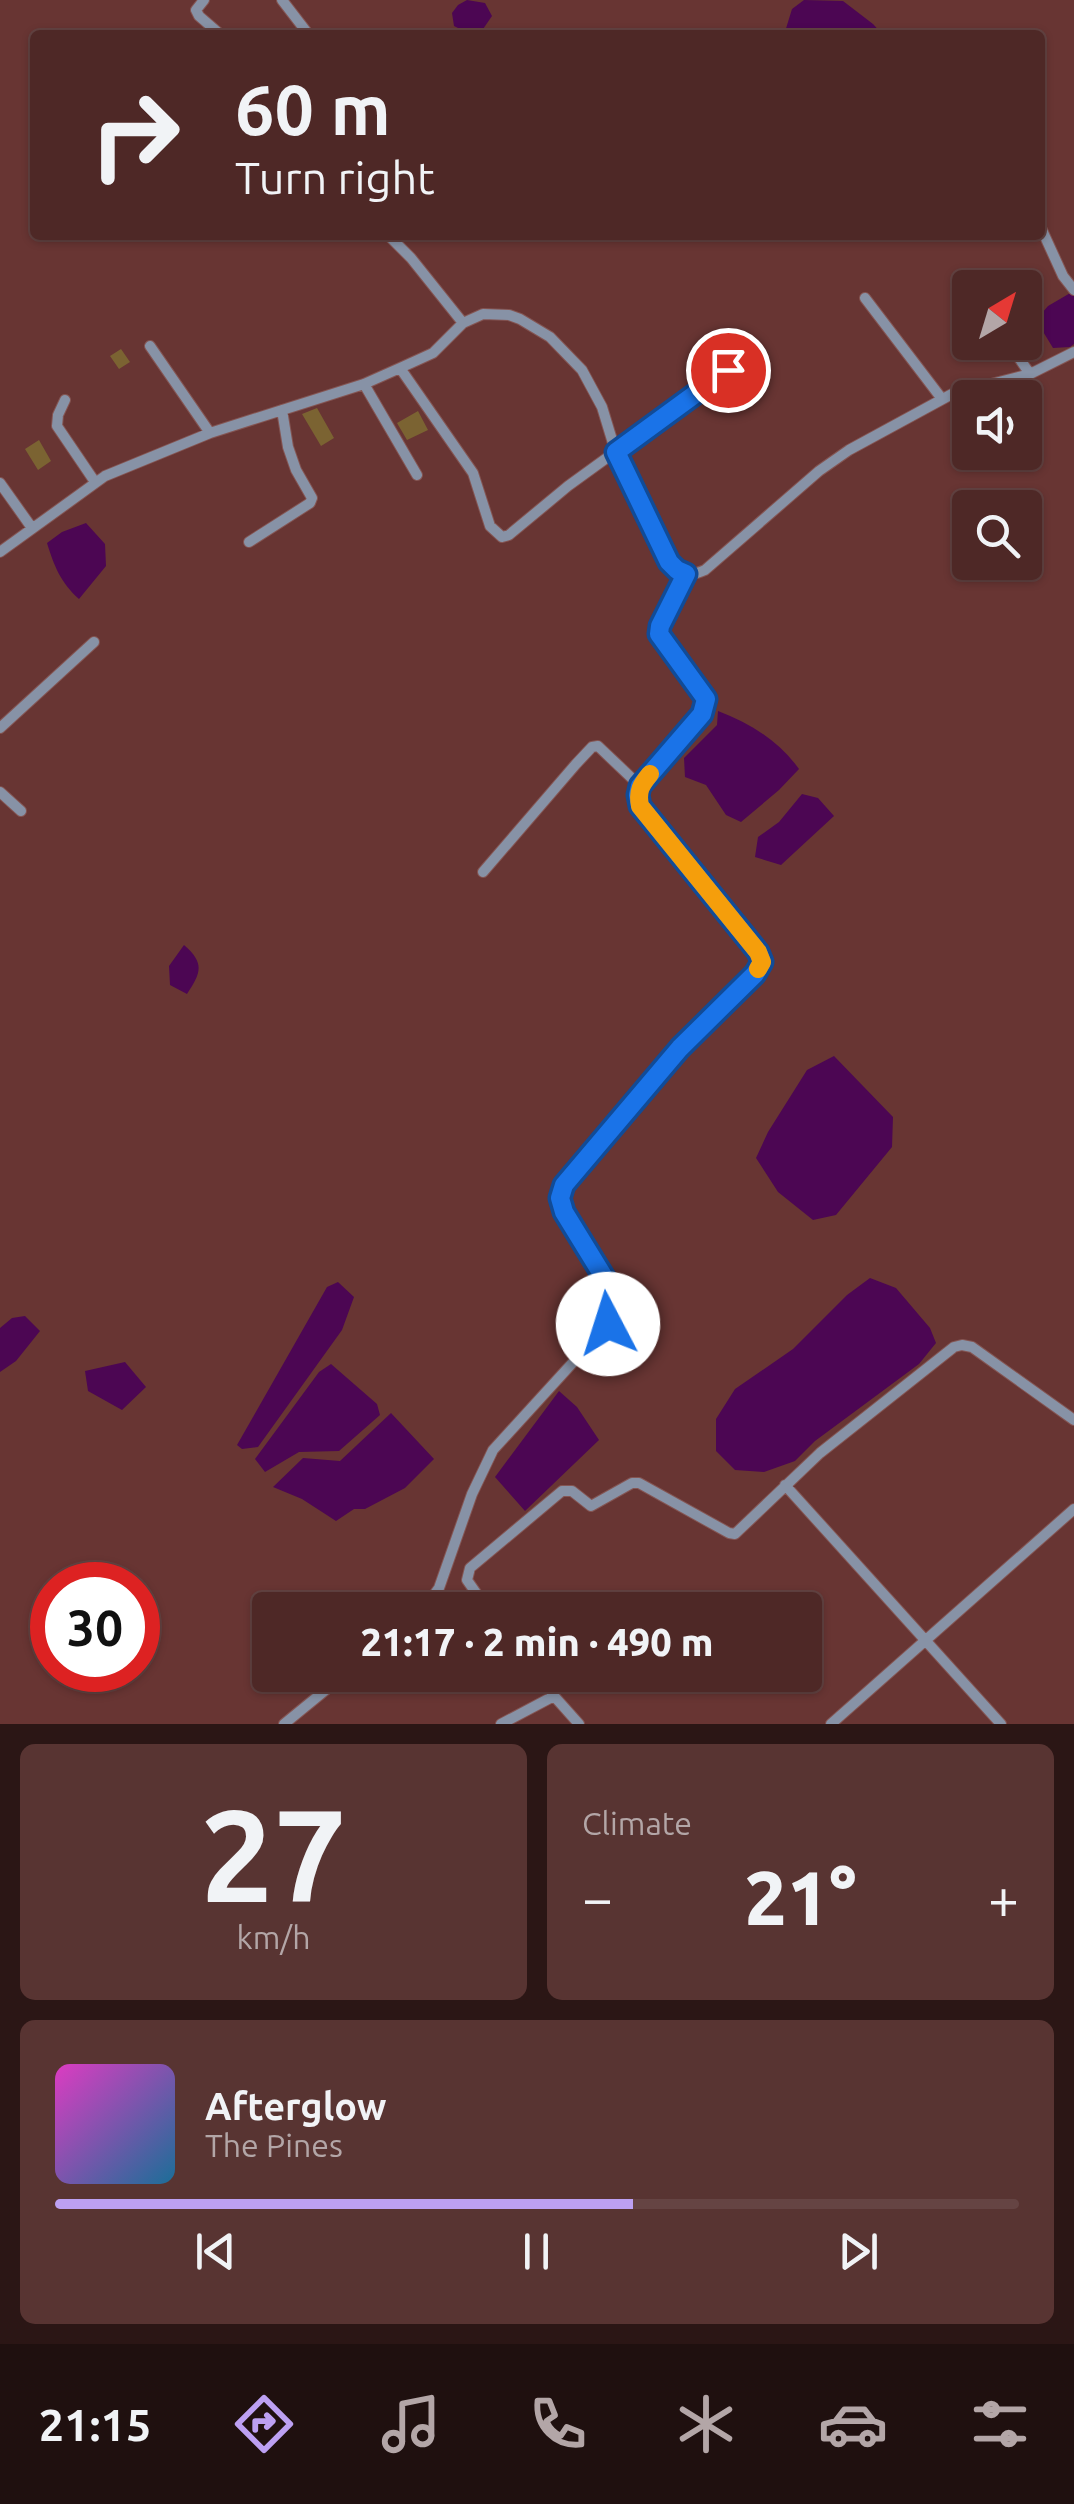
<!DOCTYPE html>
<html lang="en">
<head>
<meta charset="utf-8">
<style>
	body { margin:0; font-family:Ubuntu,sans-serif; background:#583432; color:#f1f3f6; height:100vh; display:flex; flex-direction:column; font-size:38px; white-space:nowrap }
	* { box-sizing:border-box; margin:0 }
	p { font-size:32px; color:#b3a6a7 }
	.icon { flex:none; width:55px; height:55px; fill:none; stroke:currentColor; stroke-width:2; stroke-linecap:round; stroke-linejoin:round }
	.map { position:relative; height:1724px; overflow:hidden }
	.details { display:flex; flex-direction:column; gap:20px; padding:20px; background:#2b1615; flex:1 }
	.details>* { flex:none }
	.banner { position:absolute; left:30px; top:30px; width:1015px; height:210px; border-radius:10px; box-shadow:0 2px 8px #0004,0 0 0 2px #654443; background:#4e2826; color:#f1f3f6; overflow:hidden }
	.needle { width:65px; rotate:38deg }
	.fabs { position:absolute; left:952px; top:270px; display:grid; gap:20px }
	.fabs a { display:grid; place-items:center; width:90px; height:90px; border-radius:10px; background:#4e2826; box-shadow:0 2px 8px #0004,0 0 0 2px #654443; font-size:50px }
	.speed { position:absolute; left:30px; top:1562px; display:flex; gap:20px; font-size:50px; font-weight:700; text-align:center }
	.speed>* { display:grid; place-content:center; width:130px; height:130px; border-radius:50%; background:#4e2826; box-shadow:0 2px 8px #0004,0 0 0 2px #654443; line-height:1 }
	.speed .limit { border:15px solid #d22; background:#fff; color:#111 }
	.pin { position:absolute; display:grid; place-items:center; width:85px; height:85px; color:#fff; margin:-42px; border:5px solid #fff; border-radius:50%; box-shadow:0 2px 10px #0007 }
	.me { position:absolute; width:110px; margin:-55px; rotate:355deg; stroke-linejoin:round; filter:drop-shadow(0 0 8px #0008) }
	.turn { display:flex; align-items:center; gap:35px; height:210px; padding:0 40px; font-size:45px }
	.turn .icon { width:130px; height:130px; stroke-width:2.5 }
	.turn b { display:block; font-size:70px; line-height:85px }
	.big { font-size:75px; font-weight:800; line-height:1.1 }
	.details .card { flex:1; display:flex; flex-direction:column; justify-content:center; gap:15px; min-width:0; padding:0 35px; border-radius:15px; background:#583432 }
	.details .dial { align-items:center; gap:0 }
	.dial b { font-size:130px; line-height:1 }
	.song { display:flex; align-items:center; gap:30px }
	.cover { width:120px; height:120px; border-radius:15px; background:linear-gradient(135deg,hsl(310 70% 55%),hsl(200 70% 35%)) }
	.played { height:10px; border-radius:5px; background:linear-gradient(90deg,#bca0f2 60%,#654443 60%) }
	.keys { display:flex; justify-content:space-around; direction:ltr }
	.heat { display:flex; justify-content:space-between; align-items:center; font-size:55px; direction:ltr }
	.details .tiles { flex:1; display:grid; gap:20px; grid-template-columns:1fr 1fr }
	.card:last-child { grid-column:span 2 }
	.trip { position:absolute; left:252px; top:1592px; width:570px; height:100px; border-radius:10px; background:#4e2826; box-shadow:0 2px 8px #0004,0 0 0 2px #654443; font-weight:800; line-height:100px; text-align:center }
	.tab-bar { display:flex; height:160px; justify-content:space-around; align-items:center; background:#1f100f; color:#b3a6a7 }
	.tab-bar .icon { width:70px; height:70px }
	.tab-bar .on { color:#bca0f2 }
	.tab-bar b { font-size:45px; color:#f1f3f6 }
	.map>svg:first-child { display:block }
	.water { fill:#4c0653 }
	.building { fill:#7b6332 }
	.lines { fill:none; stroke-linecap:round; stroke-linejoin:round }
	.street-casing { stroke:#845553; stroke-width:12 }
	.street { stroke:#8792a6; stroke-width:10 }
	.route-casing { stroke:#114b97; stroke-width:25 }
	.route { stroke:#1a73e8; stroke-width:18 }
	.slow { stroke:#f59e0b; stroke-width:18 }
</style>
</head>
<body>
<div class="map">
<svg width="1074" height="1724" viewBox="0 0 1074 1724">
	<rect width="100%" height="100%" fill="#683533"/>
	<path class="water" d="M467,0L485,3L492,16L481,32L472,35L454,26L452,13L458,5Z
		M804,0L843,1L873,24L883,35H784L792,9Z
		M1072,292H1074V344L1070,347L1053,348L1036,320L1048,306Z
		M86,523L105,544L106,566L79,599C61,583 54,566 47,543L62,532Z
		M718,711C750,723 779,741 799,769L779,790L741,822L726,815L706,785L685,777L684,758L717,725Z
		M802,794L818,798L834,816L781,865L755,857L758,837L779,822Z
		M184,945C205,963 201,973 187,994L170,985L169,966Z
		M834,1056L893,1117L892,1147L836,1215L813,1220L778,1192L756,1158L768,1132L807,1070Z
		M870,1278L896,1288L930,1328L936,1343L919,1364L815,1441L795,1461L764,1472L735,1470L716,1451V1419L735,1389L793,1349L847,1295Z
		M338,1282L354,1297L342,1330L258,1447L242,1449L237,1445L327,1287Z
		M25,1316L40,1331L16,1361L0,1372V1328L12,1318Z
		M125,1362L146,1387L122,1410L88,1391L85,1371Z
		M331,1364L377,1404L380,1415L339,1451L299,1452L265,1472L255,1459L319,1372Z
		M559,1391L577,1407L599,1440L525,1511L495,1477Z
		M391,1413L434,1459L405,1488L365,1509H354L336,1521L302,1499L273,1487L303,1458L340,1461Z"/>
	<path class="building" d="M121,349L130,362L119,369L110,356Z
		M317,408L334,438L321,446L302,414Z
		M418,411L428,430L407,440L397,423Z
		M39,440L51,461L38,470L25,449Z"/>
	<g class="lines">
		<defs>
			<path id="street" d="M204,0L196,10L199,16L221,35
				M282,0L309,35
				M1042,230L1063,276L1074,290
				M388,235L411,258L463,323
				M865,298L942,399
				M962,300L970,307
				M1008,342L1030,374
				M150,346L210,433
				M400,368L473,473L490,526L502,537L509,535L568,486L728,370
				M364,384L417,475
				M65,400L58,415L57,426L95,482
				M0,483L32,528
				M249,542L310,503L312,498L296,470L288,447L282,410
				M0,552L105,476L210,433L364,384L400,368L433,353L463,323L483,314L509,315L520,319L550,337L582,370L602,407L616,453L669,562C680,574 690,577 705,570L819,471L849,450L952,394L1030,374L1074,352
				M0,728L94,642
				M640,786L701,714C706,704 706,699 701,690L659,634L660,626L686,574
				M0,792L21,811
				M785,1485L1001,1724
				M423,1610L439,1588L472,1494L493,1450L608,1324L614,1305L610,1287L564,1212L560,1198L563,1185L680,1049L755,974L762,962L759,952L640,806L638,795L640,786L598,746L592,747L576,764L483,872
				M488,1610L467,1580L470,1568L562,1491H572L591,1506L632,1483H639L729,1533L735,1534L820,1453L954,1347L962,1345L972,1347L1074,1420
				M554,1696L579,1724
				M284,1724L344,1675
				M501,1724L554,1696L538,1675
				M831,1724L1074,1509"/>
		</defs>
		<use href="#street" class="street-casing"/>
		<use href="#street" class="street"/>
	</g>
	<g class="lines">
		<defs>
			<path id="route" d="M608,1324L614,1305L610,1287L564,1212L560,1198L564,1185L680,1048L755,974L762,962L758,952L640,806L638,795L640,786L702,714L706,699L659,634L660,626L686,574L677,570L669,562L616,452L728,370"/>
		</defs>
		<use href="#route" class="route-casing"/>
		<use href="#route" class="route"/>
		<path class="slow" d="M650,774C641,785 637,791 640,806L758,952L762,962L758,969"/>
	</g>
</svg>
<div class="fabs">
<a><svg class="needle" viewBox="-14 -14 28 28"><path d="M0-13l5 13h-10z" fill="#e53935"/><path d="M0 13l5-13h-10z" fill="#b3a6a7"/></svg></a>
<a><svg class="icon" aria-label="sound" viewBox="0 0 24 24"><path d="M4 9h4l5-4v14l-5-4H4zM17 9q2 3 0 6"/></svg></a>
<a><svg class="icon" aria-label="search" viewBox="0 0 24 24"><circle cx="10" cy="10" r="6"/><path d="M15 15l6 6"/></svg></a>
</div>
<div class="speed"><div class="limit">30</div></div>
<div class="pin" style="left:728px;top:370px;background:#d93025"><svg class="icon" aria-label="arrive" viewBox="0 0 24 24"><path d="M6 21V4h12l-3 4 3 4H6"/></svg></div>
<svg class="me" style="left:608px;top:1324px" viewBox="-20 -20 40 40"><circle r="19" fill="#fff"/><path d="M0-13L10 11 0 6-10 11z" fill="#1a73e8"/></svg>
<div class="trip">21:17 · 2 min · 490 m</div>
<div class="banner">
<div class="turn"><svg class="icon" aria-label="right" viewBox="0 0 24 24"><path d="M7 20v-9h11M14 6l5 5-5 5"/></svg><div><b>60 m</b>Turn right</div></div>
</div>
</div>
<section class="details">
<div class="tiles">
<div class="card dial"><b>27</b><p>km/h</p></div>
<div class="card"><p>Climate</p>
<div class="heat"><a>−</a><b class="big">21°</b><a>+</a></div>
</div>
<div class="card">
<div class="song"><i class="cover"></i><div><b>Afterglow</b><p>The Pines</p></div></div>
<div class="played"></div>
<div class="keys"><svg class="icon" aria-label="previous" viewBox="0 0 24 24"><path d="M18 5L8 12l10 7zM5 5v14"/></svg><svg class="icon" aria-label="pause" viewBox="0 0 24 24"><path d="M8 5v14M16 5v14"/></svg><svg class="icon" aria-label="next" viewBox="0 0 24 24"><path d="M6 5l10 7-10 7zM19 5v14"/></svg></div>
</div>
</div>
</section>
<nav class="tab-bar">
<b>21:15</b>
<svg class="icon on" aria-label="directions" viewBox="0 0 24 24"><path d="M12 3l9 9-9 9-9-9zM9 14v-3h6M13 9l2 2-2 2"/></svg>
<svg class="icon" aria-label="music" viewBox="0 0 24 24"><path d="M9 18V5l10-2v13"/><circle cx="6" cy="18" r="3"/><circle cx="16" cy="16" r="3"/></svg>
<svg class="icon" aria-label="phone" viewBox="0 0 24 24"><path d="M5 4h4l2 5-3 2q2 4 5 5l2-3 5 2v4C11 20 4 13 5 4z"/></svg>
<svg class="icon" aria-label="climate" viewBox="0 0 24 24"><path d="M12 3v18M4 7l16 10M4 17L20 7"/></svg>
<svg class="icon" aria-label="car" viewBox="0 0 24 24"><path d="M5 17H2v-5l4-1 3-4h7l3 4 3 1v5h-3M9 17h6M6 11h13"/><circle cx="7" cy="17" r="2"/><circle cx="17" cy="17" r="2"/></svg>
<svg class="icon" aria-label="filters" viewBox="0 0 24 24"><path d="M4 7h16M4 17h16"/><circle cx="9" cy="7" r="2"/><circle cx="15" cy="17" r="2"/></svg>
</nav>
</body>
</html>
